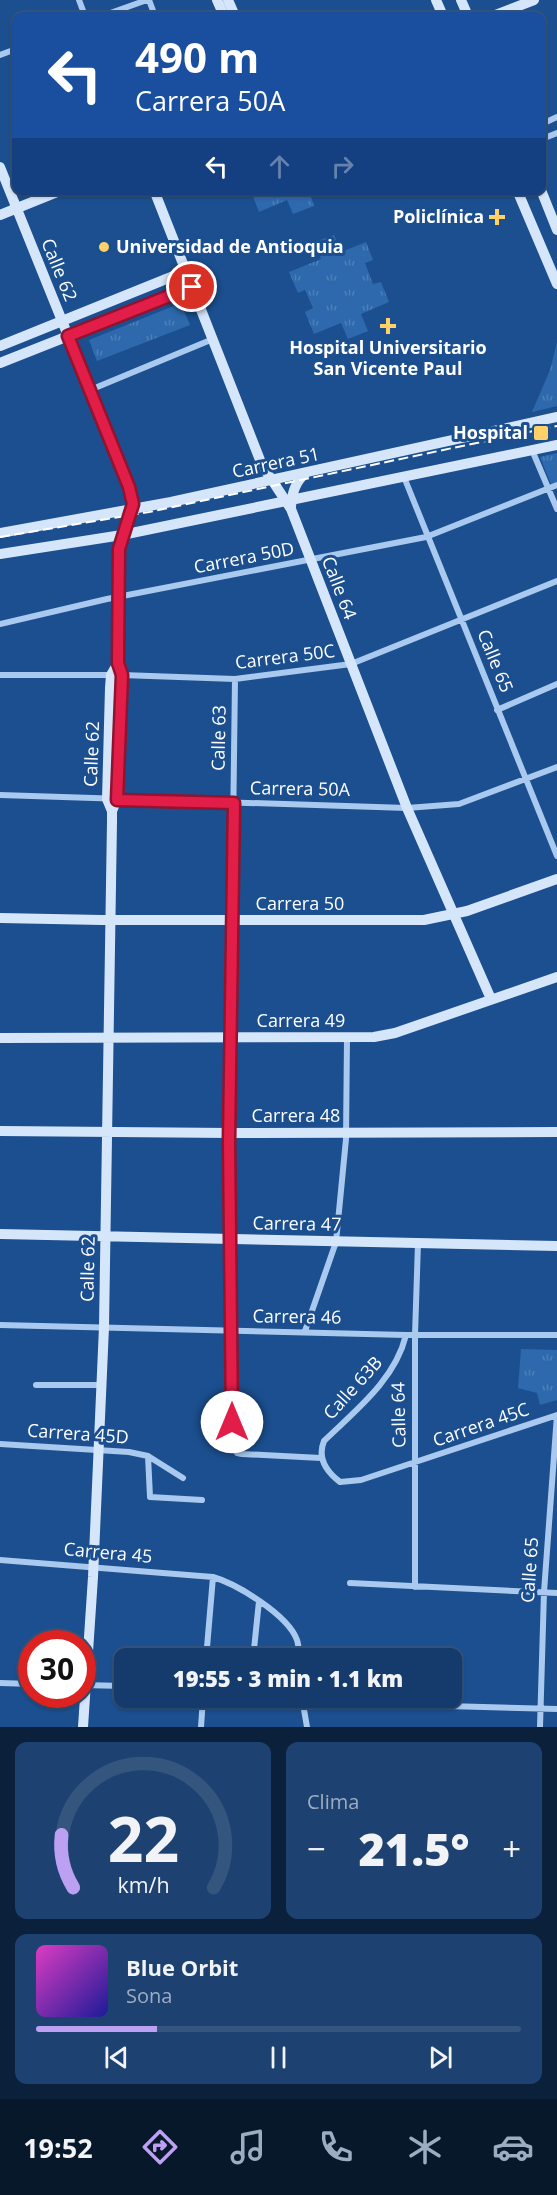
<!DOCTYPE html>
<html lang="es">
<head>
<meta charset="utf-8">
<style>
	body { margin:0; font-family:"Open Sans",sans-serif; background:#1d4271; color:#f1f3f6; height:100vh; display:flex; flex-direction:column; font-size:22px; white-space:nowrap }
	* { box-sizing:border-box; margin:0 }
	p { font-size:20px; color:#9dadc1 }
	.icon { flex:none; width:33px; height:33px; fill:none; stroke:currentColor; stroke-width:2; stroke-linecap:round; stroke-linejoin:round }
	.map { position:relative; height:1727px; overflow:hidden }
	.details { display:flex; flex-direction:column; gap:15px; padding:15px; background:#0b203b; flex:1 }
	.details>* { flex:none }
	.guide { position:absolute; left:12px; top:12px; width:534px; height:183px; border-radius:12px; box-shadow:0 2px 4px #0004,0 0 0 2px #33557e; background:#1a4fa0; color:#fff; overflow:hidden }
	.speed { position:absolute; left:18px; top:1630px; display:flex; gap:12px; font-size:30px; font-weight:700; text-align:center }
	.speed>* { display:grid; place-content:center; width:78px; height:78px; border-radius:50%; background:#143b6b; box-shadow:0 2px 4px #0004,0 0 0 2px #33557e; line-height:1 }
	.speed .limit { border:9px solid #d22; background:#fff; color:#111 }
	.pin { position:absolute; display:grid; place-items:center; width:51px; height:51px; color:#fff; margin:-26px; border:3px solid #fff; border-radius:50%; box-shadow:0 2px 6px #0007 }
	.me { position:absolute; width:66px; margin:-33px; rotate:0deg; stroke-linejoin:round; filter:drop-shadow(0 0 4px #0008) }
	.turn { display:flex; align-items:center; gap:21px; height:126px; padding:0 24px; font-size:27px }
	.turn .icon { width:78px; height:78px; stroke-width:2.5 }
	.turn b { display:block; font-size:42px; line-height:51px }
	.lanes { display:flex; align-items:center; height:57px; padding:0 24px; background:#0003; justify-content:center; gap:30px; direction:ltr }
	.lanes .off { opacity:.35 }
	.big { font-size:45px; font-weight:800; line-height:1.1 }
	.details .tile { flex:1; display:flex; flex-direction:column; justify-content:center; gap:9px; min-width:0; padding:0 21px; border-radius:12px; background:#1d4271 }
	.details .dial { align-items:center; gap:0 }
	.dial svg { height:156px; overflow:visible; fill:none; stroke:#33557e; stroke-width:7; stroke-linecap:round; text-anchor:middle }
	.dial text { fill:#f1f3f6; stroke:none }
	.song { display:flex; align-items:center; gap:18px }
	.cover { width:72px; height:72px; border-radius:9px; background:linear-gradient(135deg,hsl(310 70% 55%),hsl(240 70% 35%)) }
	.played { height:6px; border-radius:3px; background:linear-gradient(90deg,#bca0f2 25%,#33557e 25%) }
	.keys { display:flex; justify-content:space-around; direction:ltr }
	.heat { display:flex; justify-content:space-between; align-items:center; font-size:33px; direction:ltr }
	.details .tiles { flex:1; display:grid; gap:15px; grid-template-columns:1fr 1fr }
	.tile:last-child { grid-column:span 2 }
	.trip { position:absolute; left:114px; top:1648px; width:348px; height:60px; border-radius:12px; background:#143b6b; box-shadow:0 2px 4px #0004,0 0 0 2px #33557e; font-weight:800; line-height:60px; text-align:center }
	.menu { display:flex; height:96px; justify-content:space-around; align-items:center; background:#08182b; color:#9dadc1 }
	.menu .icon { width:42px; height:42px }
	.menu .active { color:#bca0f2 }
	.menu b { font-size:27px; color:#f1f3f6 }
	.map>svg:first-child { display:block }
	.grass { fill:url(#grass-tufts) }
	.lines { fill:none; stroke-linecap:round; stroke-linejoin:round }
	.street { stroke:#a9c9ee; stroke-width:6 }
	.secondary { stroke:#d6e6fa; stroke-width:10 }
	.rail { stroke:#fff; stroke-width:2; stroke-dasharray:10 4.5; stroke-linecap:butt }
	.route-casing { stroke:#92132f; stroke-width:15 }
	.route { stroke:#e11d48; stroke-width:10 }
	.poi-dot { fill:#ffd166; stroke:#1b4f8f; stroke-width:2 }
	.labels { text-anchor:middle; stroke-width:6; stroke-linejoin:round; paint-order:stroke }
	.poi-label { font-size:18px; font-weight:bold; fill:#fff; stroke:#1b4f8f; text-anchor:end }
	.street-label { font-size:18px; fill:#fff; stroke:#1b4f8f }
</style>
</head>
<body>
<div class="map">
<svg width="557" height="1727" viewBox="0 0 557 1727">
	<defs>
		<pattern id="grass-tufts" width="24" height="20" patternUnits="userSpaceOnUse" patternTransform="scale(1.5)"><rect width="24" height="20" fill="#2e69ad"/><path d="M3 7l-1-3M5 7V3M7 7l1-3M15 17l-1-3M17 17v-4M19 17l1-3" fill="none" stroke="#4d80b9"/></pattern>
	</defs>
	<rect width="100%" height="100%" fill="#1b4f8f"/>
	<path class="grass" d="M251,191H309L314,206L293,214L287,200L259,212Z
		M334,235L341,252L366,242L373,260L365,263L373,284L381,282L389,302L361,314L368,331L348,339L341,323L314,334L305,312L313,308L305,290L298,293L289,272L321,259L315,242Z
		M181,303L190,325L97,361L89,340Z
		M557,342V406L532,412L550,370Z
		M557,453V482L551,484L540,457Z
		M521,1349L557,1350V1400L540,1405L537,1393L518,1388Z"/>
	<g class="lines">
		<path class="street" d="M79,0L85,16
			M149,0L155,16
			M102,16L147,0
			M0,55L16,49
			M542,124L557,117
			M542,139L557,133
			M90,390L213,339
			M532,450L557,509
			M404,477L557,856
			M0,624L107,599L426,537L557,485
			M0,675H111
			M122,675L235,679L351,664L557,581
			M235,679L229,1141L232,1445L237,1453L242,1454L321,1458
			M497,710L557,684
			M0,795L407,808L459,804L557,767
			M0,1325L406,1335H557
			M305,1331L336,1242L346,1139L347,1038
			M406,1335C395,1380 356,1410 324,1441C317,1458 327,1472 340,1482L361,1480L557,1415
			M36,1385H101
			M0,1444L129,1452L148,1456L183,1478
			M148,1456L150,1497L202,1500
			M0,1560L213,1577C237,1584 288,1615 297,1640C299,1646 299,1653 299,1659
			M350,1583L557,1593
			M415,1587V1335L418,1243
			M206,1659L213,1577
			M253,1659L259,1601
			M0,1683L32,1684
			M83,1685L124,1686
			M270,1698L302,1702L557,1709
			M302,1698L307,1727
			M201,1727L203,1698
			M540,1727L544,1592L557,1415"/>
		<path class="secondary" d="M217,0L224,16
			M228,0L235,16
			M436,0L443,16
			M461,0L468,16
			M493,16L534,0
			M0,167L129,487L133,504L120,544L118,663L122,675L117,799L112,811V821L104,1327L93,1577L83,1727
			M154,190L262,465L291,509L407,808L491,999
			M517,190L557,284
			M541,190L557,230
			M0,215L62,190
			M0,346L186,271
			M0,363L192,287
			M291,507C292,493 295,482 306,473
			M0,533L171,502L557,417
			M0,554L122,535L557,445
			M112,811L107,799L110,688L111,675L118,663
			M0,918L102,920H424L467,911L557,879
			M0,1038L374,1037L395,1033L557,977
			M0,1131L230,1133L557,1132
			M0,1234L557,1246"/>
		<path class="rail" d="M0,537L149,512L557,426"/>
	</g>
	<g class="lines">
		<defs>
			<path id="route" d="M192,287L68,336L129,487L133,504L119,549L118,663L122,675L117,800L234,803L229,1141L232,1422"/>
		</defs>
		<use href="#route" class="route-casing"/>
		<use href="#route" class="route"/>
	</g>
	<g class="poi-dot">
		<path d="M494 208h6v6h6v6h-6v6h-6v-6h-6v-6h6z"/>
		<circle cx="104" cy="247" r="6"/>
		<path d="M385 317h6v6h6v6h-6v6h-6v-6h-6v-6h6z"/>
		<rect x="533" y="425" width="16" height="16" rx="3"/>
	</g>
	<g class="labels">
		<g class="poi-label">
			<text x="484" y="223">Policlínica</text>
			<text x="116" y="253" text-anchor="start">Universidad de Antioquia</text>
			<text x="388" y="354" text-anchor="middle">Hospital Universitario<tspan x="388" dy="21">San Vicente Paul</tspan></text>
			<text x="528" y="439">Hospital</text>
		</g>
		<g class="street-label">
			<text transform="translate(59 270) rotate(68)" y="6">Calle 62</text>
			<text transform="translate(276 463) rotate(-12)" y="6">Carrera 51</text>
			<text transform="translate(244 558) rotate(-11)" y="6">Carrera 50D</text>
			<text transform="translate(339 588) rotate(69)" y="6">Calle 64</text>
			<text transform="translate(285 657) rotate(-7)" y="6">Carrera 50C</text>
			<text transform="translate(495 661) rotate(68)" y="6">Calle 65</text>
			<text transform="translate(219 738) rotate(-89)" y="6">Calle 63</text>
			<text transform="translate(92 754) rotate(-88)" y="6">Calle 62</text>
			<text transform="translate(300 789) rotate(1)" y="6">Carrera 50A</text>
			<text x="300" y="910">Carrera 50</text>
			<text x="301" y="1027">Carrera 49</text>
			<text x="296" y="1122">Carrera 48</text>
			<text transform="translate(297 1224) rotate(1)" y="6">Carrera 47</text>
			<text transform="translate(88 1269) rotate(-89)" y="6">Calle 62</text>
			<text transform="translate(297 1317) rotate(1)" y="6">Carrera 46</text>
			<text transform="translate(353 1388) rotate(-48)" y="6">Calle 63B</text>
			<text transform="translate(399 1415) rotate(-91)" y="6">Calle 64</text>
			<text transform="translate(481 1425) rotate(-19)" y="6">Carrera 45C</text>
			<text transform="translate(78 1434) rotate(4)" y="6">Carrera 45D</text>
			<text transform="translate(108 1553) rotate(5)" y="6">Carrera 45</text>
			<text transform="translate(530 1570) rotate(-86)" y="6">Calle 65</text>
		</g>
	</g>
</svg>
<div class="speed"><div class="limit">30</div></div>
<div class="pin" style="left:192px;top:287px;background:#d93025"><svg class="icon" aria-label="arrive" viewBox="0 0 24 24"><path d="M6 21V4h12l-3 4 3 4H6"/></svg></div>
<svg class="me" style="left:232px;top:1422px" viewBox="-20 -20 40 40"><circle r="19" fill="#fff"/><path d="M0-13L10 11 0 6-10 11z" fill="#e11d48"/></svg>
<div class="trip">19:55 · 3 min · 1.1 km</div>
<div class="guide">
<div class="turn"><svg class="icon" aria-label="left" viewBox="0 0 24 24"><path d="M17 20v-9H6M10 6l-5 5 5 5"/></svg><div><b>490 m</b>Carrera 50A</div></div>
<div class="lanes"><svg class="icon" aria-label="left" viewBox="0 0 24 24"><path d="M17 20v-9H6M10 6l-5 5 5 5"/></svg><svg class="icon off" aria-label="ahead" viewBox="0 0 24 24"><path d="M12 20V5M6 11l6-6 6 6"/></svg><svg class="icon off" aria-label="right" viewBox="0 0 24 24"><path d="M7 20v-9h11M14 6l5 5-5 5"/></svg></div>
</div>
</div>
<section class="details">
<div class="tiles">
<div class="tile dial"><svg viewBox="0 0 100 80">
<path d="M14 69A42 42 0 1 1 86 69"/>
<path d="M14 69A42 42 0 0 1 8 42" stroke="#bca0f2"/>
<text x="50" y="56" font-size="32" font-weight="700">22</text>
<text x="50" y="72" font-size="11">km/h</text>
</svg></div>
<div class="tile"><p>Clima</p>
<div class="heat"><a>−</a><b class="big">21.5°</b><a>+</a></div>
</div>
<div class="tile">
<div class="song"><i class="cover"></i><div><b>Blue Orbit</b><p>Sona</p></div></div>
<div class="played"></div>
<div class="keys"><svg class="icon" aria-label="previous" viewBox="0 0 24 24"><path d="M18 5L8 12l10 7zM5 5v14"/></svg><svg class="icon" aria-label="pause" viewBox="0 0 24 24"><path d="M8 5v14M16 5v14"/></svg><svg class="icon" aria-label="next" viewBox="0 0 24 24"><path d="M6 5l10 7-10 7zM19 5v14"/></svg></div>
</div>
</div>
</section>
<nav class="menu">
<b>19:52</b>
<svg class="icon active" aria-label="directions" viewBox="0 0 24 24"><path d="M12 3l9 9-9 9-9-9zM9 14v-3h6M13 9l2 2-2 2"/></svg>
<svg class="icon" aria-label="music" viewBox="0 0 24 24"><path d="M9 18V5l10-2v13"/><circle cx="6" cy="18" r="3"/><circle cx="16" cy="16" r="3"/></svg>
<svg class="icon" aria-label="phone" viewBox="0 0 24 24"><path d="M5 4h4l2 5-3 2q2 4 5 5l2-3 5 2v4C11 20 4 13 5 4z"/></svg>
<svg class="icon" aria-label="climate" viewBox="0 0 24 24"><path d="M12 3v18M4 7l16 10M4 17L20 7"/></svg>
<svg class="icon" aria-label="car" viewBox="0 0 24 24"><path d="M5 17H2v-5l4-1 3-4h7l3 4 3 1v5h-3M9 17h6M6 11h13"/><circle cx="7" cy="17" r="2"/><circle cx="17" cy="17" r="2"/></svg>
</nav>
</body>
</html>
